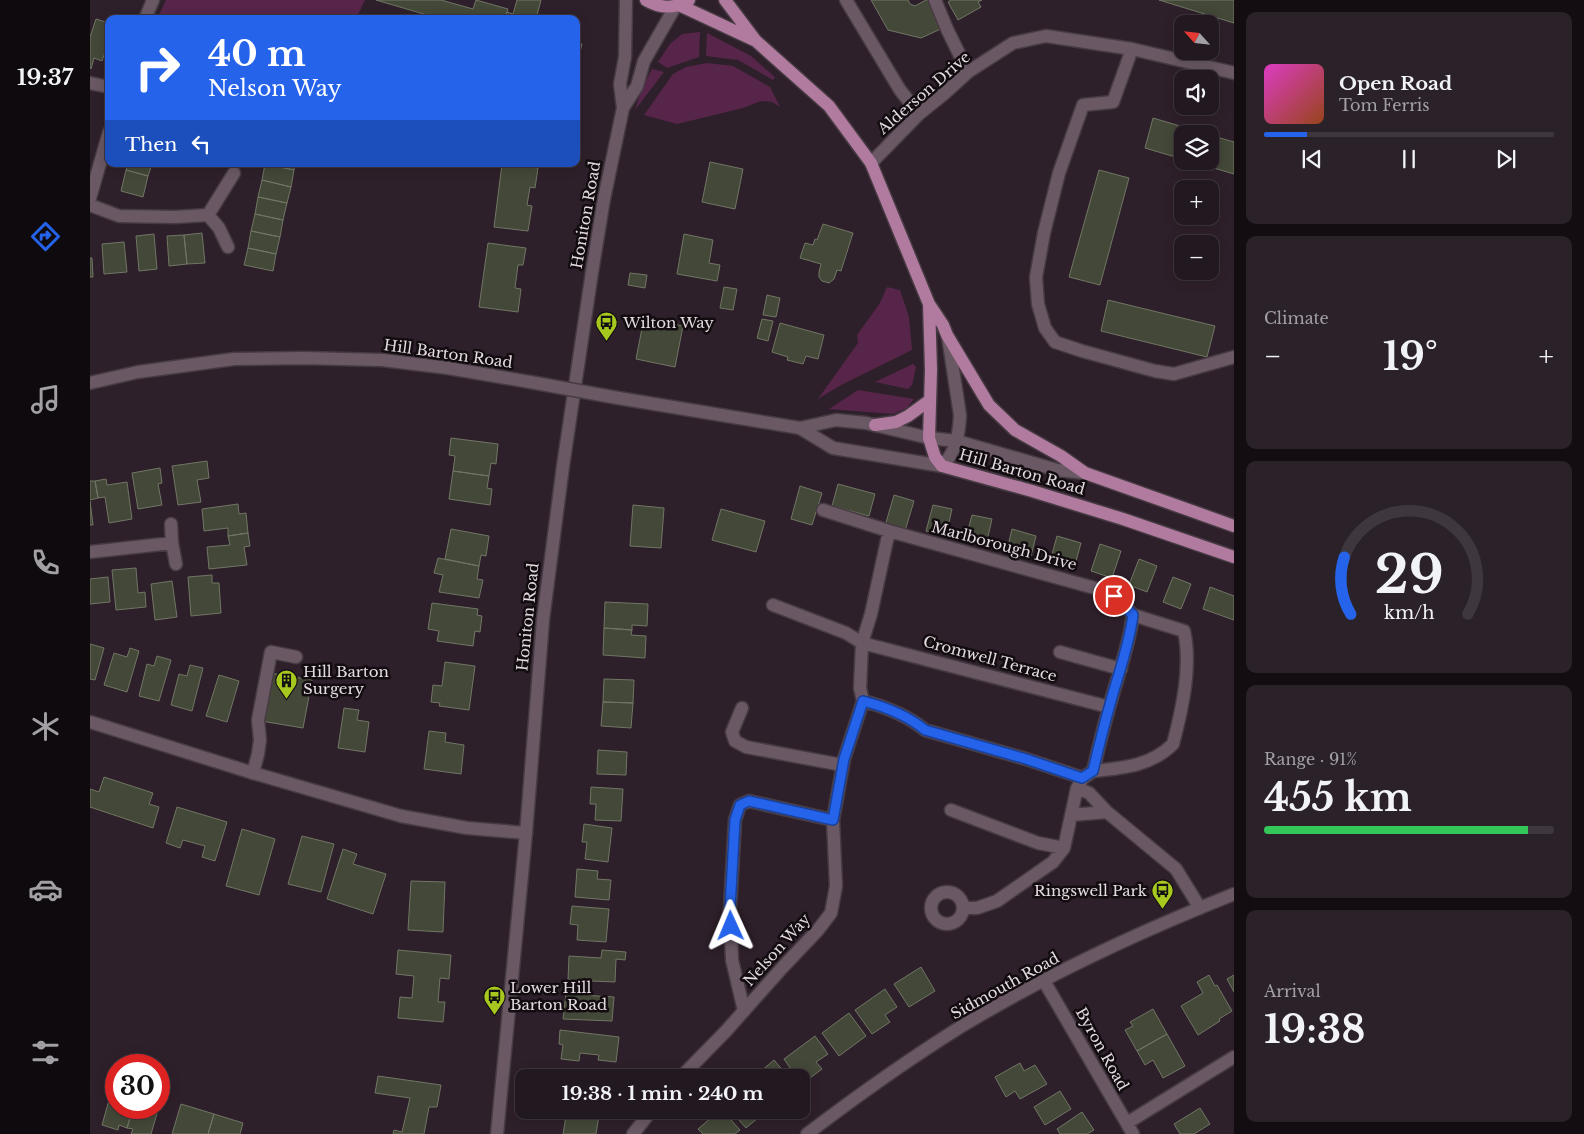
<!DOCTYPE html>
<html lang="en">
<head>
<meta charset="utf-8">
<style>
	body { margin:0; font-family:"Libre Baskerville",serif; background:#2a2129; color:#f1f3f6; height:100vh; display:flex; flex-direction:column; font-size:19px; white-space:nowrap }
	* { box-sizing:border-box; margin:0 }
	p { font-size:16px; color:#a2a0a5 }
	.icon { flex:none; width:28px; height:28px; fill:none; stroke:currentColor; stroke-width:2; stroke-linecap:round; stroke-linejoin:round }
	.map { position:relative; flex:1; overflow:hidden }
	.sheet { display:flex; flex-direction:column; gap:12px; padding:12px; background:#130d12; width:350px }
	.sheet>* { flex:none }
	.banner { position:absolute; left:15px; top:15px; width:475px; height:152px; border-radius:10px; box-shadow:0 2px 12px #0003,0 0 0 1px #3f373e; background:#2563eb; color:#fff; overflow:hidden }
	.needle { width:32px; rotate:297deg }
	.buttons { position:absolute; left:1084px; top:15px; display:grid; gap:10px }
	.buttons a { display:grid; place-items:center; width:45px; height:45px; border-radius:10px; background:#221820; box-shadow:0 2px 12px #0003,0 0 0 1px #3f373e; font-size:25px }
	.speed { position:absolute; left:15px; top:1054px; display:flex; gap:10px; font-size:25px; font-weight:700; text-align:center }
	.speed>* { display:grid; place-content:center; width:65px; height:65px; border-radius:50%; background:#221820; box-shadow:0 2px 12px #0003,0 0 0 1px #3f373e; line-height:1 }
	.speed .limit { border:8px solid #d22; background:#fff; color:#111 }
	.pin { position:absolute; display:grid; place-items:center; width:42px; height:42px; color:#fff; margin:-21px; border:2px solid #fff; border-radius:50%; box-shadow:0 1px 5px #0007 }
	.me { position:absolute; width:55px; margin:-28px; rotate:359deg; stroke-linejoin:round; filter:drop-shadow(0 0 4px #0008) }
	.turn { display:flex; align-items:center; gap:18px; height:105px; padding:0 20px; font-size:22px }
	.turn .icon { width:65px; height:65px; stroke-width:2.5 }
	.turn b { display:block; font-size:35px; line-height:42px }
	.then { display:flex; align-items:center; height:48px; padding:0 20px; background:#0003; gap:10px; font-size:19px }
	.big { font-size:38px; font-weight:700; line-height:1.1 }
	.sheet .widget { flex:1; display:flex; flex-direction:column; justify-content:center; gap:8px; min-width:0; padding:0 18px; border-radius:10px; background:#2a2129 }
	.sheet .dial { align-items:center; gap:0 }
	.dial svg { height:130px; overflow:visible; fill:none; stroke:#3f373e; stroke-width:7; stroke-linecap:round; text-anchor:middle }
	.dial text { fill:#f1f3f6; stroke:none }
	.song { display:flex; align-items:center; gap:15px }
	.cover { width:60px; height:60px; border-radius:8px; background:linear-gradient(135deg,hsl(310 70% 55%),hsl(20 70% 35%)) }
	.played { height:5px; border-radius:2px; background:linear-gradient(90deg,#2563eb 15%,#3f373e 15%) }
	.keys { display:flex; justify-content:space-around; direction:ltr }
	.heat { display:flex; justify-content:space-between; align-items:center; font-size:28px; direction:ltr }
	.charge { height:8px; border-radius:4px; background:linear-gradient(90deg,#34c759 91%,#3f373e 0) }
	.trip { position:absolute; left:425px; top:1069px; width:295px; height:50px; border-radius:10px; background:#221820; box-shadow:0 2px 12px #0003,0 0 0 1px #3f373e; font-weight:700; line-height:50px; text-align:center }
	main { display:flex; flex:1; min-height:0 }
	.tabs { display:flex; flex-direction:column; width:90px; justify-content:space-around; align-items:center; background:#0e0a0d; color:#a2a0a5 }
	.tabs .icon { width:35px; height:35px }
	.tabs .selected { color:#2563eb }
	.tabs b { font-size:22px; color:#f1f3f6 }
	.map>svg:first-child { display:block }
	.green { fill:#58254a }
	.building { fill:#444838; stroke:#707664 }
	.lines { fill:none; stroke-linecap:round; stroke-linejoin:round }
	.lane-casing { stroke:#473b43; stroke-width:15 }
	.street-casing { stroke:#473b43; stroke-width:15 }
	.secondary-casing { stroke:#473b43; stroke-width:15 }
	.primary-casing { stroke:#473b43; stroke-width:15 }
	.lane { stroke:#6a5964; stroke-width:12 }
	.street { stroke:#6a5964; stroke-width:12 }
	.secondary { stroke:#6a5964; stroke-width:12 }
	.primary { stroke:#b17ba0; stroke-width:12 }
	.secondary-bridge-casing { stroke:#473b43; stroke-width:15; stroke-linecap:butt }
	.secondary-bridge { stroke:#6a5964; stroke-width:12 }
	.route-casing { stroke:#184099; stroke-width:12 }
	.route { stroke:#2563eb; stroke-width:9 }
	.labels { text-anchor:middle; stroke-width:5; stroke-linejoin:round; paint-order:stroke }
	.street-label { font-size:15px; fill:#e4dae0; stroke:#120c10 }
	.poi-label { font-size:15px; fill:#e4dae0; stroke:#120c10; text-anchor:start }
</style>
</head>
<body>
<main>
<nav class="tabs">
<b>19:37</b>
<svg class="icon selected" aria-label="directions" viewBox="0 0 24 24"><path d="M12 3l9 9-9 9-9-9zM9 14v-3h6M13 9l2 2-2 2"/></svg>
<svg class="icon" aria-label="music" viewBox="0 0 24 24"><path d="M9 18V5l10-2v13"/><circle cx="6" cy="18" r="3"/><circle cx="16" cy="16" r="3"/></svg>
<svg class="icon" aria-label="phone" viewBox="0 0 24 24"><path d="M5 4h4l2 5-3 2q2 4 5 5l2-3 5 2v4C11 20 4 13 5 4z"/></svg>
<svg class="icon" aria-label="climate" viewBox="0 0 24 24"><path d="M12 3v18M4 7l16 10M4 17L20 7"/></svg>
<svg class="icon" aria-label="car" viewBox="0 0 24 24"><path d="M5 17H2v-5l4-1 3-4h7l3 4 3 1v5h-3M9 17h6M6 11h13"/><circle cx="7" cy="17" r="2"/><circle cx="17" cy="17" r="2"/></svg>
<svg class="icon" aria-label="filters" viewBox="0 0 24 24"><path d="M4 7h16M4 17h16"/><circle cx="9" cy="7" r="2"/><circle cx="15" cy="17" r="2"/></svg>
</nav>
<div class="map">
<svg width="1144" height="1134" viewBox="0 0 1144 1134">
	<rect width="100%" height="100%" fill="#2e202a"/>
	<path class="green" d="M76,0H275L266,19H67Z
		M610,32L609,57L577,68L568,62L580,44L592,34Z
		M617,33L661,56L685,77L683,80L648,60L616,56Z
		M617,63L643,66L680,87L690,107L682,102L671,101L653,108L587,124L554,115L583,74L596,67Z
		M562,69L574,72L545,110L553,86Z
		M797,287L810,290L819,317L822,350L751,385L728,399L768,343L767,335L790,303Z
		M823,364L826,367L822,385L818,389L785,382Z
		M768,390L824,399L817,408L803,414L739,409Z"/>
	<path class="building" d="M286,0H351L383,9L386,0L418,9L415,19H344V17Z
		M427,0H451L446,19H415L417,12L423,14Z
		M781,0H818L820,4L825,6L836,0H840L855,27L831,38L798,30Z
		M861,0H892L888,2L891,7L868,20L858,2Z
		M1069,0H1144V23Z
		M6,19L19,23V41L12,61L4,58L1,69L0,68V37Z
		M486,43L492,44L488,60L486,59Z
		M1063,118L1117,134H1092V159L1055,148Z
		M1120,135L1144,142V174L1100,161H1120Z
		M620,162L653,169L645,209L612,202Z
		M38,164H62L58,176L36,170Z
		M175,164L204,170L201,187L172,180Z
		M176,164H205L204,170Z
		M412,164L448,168L445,188L440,187L437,205L442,206L438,231L404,227Z
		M36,170L58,176L53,197L31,191Z
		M1009,170L1039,178L1010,285L979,277Z
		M172,180L201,187L197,203L168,197Z
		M168,197L197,203L193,220L165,214Z
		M165,214L193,220L190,237L161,231Z
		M733,224L763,233L751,271L747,270L744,279L739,283L732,281L729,277V272L731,264L710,258L715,243L723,245L725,239L727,240Z
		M161,231L190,237L186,254L158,248Z
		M112,233L115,263L97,264L94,235Z
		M64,234L67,269L49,271L46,236Z
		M594,234L623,240L619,263L630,265L627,281L587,274Z
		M94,235L97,264L79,266L77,236Z
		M34,242L37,272L14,274L12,244Z
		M398,243L436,248L433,265H428L425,288L431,289L428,312L389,307Z
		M158,248L186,254L183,271L154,265Z
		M0,258H2L3,277H0Z
		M540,273L557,275L555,288L538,285Z
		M634,287L647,289L643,310L630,308Z
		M677,295L690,298L686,317L673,315Z
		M1018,300L1125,326L1117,357L1011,331Z
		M554,318L593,326L585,367L546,359Z
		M672,319L683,321L678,341L667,338Z
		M690,323L734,335L728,359L716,356L713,364L697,360L698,357L682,352Z
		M361,438L408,444L406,464L401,463L399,476L363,471L365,456L359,455Z
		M117,461L119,478L107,480L111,502L88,505L82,466Z
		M70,468L72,483L68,484L72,505L48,509L42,473Z
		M363,471L399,476L397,488L402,489L400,505L359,499Z
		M16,479L17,485L37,482L42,519L19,523L15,497L8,498L5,481Z
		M0,481H5L8,498L0,500Z
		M748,484L785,494L779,516L742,506Z
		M710,486L732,493L722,525L701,519Z
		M804,495L824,501L815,531L795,526Z
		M0,501L3,525H0Z
		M148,504L149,514L156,513L158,533L138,536V528L114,531L112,509Z
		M543,505L574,508L571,548L540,546Z
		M843,505L862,509L856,536L836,531Z
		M631,509L675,521L666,552L622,540Z
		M882,515L902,519L896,545L875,541Z
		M361,529L399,536L396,556L391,555L389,566L355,559Z
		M922,529L946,536L941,556L917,550Z
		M158,533L160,546L154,547L157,565L119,569L117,547L140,545L138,536Z
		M967,536L991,543L985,565L961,558Z
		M1010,544L1031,551L1022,578L1001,571Z
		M348,558L389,566L387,579L393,580L389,598L349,592L353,575L344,573Z
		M1049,559L1067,566L1057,592L1039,585Z
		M46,568L48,593L55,592L56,607L26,610L22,570Z
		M122,575V583H129L131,613L101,616L98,577Z
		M18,577L20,602L0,604V579Z
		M1083,577L1101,584L1091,609L1073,602Z
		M82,581L87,617L65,620L61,584Z
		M1120,587L1144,596V620L1113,609Z
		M515,602L558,604L557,626L542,625V630L514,628Z
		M342,603L388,609L387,615L392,616L390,632L385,631L383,646L347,641L349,631L338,629Z
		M514,628L542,630L541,635L556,636L555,658L513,655Z
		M0,644L14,648L5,680L0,679Z
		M40,648L49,651L37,692L14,685L24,653L37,657Z
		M67,656L81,660L69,701L49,696L57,664L64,666Z
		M355,662L385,666L379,710L349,706L350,703L341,702L343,685L352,686Z
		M100,665L113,668L102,711L81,705L89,674L97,676Z
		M180,673L222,680L213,728L171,721Z
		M129,675L149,681L137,722L116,716Z
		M514,679L544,680L543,703L513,702Z
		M513,702L543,703L541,728L511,726Z
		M254,708L269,710L267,720L279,722L275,752L248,748Z
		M339,731L356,733L355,742L374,745L371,774L334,769Z
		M508,750L537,752L536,775L507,774Z
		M14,777L63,793L59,804L69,807L63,828L0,807V789L9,792Z
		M501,787L533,789L531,821L505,820L506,804H500Z
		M87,807L137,822L125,861L112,857L115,846L93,840L90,848L76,843Z
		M494,824L522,828L518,862L495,859L497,842H492Z
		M152,829L185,839L169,895L136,886Z
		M212,836L244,844L231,892L198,884Z
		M253,849L267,854L263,864L296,874L283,914L237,899Z
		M487,869L508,871L507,879L521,880L519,900L485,897Z
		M321,881L355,882L353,932L318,930Z
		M482,906L519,909L516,942L487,940L488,925L480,924Z
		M308,950L361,955L359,979L350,978L348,1002H355L353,1022L308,1018L310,997L322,998L324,976L306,974Z
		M512,950L536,952L535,960L526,959L525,982L478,980L479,956L511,958Z
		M831,967L845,991L819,1007L804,984Z
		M1119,975L1125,986L1127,985L1142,1011L1129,1019L1130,1021L1108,1035L1091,1006L1113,993L1107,982Z
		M1144,975V992L1137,979Z
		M795,989L807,1007L795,1015L800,1022L782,1034L765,1010Z
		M476,994L524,997L522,1021L473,1019Z
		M1063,1009L1077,1034L1047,1051L1035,1030L1043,1026L1040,1022Z
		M759,1013L776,1036L749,1056L732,1033Z
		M470,1030L529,1037L526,1062L508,1060L509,1055L490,1053L489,1061L471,1059L473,1045L469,1044Z
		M1077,1034L1095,1066L1073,1078L1063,1060L1055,1065L1047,1051Z
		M725,1036L738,1054L726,1062L732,1069L712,1084L711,1078H707L694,1059Z
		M684,1060L695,1073L691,1078H663Z
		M930,1063L934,1071L945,1065L957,1084L930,1099L925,1091L916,1097L905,1077Z
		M288,1076L351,1085L347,1107H339L334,1134H303L304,1130L312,1132L320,1098L285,1093Z
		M23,1086L26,1087V1108H43L37,1128L29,1125L28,1130L12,1125Z
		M970,1091L981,1109L955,1125L944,1107Z
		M69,1100H71L61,1134H41L43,1129L37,1128L43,1108H69Z
		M91,1104L124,1114L118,1134H82Z
		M1110,1108L1120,1124L1104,1134H1090L1084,1124Z
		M477,1110H510L506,1134H473Z
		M630,1110H632L650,1130L645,1134H613L608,1129Z
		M640,1110H673L675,1112L656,1128Z
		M992,1112L1004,1130L997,1134H970L967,1129Z
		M124,1114L153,1123L150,1134H118Z"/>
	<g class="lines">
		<defs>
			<path id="lane" d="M756,0L810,90L829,114
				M845,0L857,29L878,72
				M1042,49L1023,102L993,105L969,173L954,233L946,277L948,304L955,328L965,342L992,351L1065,371L1084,374L1144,357
				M781,163L829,114L855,93L878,72L923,43L956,36L1042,49L1144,73
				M852,466C866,452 869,435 870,415L858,337
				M163,773L168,754L170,740L168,720L181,652L206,657"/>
			<path id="street" d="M55,19L63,0
				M0,83L19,87
				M0,198L19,132
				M0,205L29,216L85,217L118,215L129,228L138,247
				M118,215L144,173
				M733,510L799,531L1012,590C1025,596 1033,604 1043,615C1039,647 1027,677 1019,708C1013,729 1008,750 1003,771L993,778
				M81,524L82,543L86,564
				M799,531L781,614L772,643L1019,707
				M0,552L82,543
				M970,652L1031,669
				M773,701C796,707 817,715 835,730L936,759L993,778L987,788L974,848L963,862L907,901L887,908H874
				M652,708L642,732L645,741L656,747L752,765
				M0,722L163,773L311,816L377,828L436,833
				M1003,771C1033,768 1061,766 1083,744C1092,710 1102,666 1094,631L1043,615
				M987,788L999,793L1017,812
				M861,810L948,843L974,848
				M981,815L1017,812L1086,869L1110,908
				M841 908a16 16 0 1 1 32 0a16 16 0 1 1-32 0Z
				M954,981L1043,1134
				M654,1011L642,960L640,908L645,820L650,805L659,801L743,820
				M590,1078L636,1031L692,968L728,930L741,913L746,886L743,820L754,759L773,701L770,688L772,643L756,633L683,605
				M1037,1123L1144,1057
				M543,1134L562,1110"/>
			<path id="secondary" d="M533,108L547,86L554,61L585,7
				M0,383L48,372L144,359L214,358L292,360L358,368L440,382
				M528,398L710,428L743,448L852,466
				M710,428L746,420L776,423L839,438L867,441L967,470L995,473
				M407,1134L436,833L453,620L473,466L502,272L514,199L533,108L530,84L535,57L536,0
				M717,1134C767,1096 819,1059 872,1026C958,974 1051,931 1144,894"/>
			<path id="primary" d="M556,0C571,9 584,9 599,0
				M635,0L666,41L739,106L781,163L839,304L853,325L857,335L899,405L925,430L971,456L995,473L1144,526
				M589,5L664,40
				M839,304L841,370L839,438L845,457L852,466L942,491L1033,519L1144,557
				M785,425L806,422L818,416L840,400"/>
		</defs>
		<use href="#lane" class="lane-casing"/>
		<use href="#street" class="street-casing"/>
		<use href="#secondary" class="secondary-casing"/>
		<use href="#primary" class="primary-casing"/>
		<use href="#lane" class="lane"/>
		<use href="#street" class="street"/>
		<use href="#secondary" class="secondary"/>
		<use href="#primary" class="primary"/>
		<defs>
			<path id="secondary-bridge" d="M440,382L528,398"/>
		</defs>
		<use href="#secondary-bridge" class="secondary-bridge-casing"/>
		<use href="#secondary-bridge" class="secondary-bridge"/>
	</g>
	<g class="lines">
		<defs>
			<path id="route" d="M641,926L640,908L645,820L650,805L659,801L743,820L754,759L773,701C796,707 817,715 835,730L936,759L992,778L1003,771C1008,750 1013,729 1019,708C1027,677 1039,647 1043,615L1024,596"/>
		</defs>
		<use href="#route" class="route-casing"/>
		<use href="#route" class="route"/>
	</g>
	<defs>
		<symbol id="bus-pin" viewBox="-11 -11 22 30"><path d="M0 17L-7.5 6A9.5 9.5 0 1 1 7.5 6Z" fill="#a7c81f" stroke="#120c10"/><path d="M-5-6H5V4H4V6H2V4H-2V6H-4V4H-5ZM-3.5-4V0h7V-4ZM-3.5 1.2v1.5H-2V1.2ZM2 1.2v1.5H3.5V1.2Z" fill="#111"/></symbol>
		<symbol id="building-pin" viewBox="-11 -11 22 30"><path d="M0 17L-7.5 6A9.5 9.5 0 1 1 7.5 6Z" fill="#a7c81f" stroke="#120c10"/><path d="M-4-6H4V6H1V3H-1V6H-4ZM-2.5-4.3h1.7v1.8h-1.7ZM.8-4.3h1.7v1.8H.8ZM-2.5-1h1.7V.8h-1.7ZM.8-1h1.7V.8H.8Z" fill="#111"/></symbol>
	</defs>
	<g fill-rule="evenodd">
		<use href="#bus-pin" x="504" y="310" width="25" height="34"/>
		<use href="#building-pin" x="184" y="668" width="25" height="34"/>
		<use href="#bus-pin" x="1060" y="878" width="25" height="34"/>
		<use href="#bus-pin" x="392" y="984" width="25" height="34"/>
	</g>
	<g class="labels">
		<g class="street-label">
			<text transform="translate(834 93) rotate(-41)" y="5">Alderson Drive</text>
			<text transform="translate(496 215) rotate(-80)" y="5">Honiton Road</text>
			<text transform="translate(358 354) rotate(8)" y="5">Hill Barton Road</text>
			<text transform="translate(932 472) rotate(16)" y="5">Hill Barton Road</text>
			<text transform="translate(914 546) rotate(15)" y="5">Marlborough Drive</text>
			<text transform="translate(438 617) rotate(-84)" y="5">Honiton Road</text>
			<text transform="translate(900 659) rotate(15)" y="5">Cromwell Terrace</text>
			<text transform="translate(687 950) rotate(-48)" y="5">Nelson Way</text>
			<text transform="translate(915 986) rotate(-29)" y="5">Sidmouth Road</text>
			<text transform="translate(1012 1049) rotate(61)" y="5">Byron Road</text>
		</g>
		<g class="poi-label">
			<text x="533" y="328">Wilton Way</text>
			<text x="213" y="677">Hill Barton<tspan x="213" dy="17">Surgery</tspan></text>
			<text x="1057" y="896" text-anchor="end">Ringswell Park</text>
			<text x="420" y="993">Lower Hill<tspan x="420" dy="17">Barton Road</tspan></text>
		</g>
	</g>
</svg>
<div class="buttons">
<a><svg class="needle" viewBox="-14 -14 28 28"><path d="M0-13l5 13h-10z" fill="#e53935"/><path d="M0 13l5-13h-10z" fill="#a2a0a5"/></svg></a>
<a><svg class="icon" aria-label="sound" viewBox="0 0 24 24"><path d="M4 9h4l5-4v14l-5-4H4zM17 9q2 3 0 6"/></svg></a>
<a><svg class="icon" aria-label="layers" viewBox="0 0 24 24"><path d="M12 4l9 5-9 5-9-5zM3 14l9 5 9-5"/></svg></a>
<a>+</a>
<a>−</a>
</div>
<div class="speed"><div class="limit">30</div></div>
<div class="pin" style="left:1024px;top:596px;background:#d93025"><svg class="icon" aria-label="arrive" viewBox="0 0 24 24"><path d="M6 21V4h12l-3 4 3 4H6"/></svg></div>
<svg class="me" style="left:641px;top:926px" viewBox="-20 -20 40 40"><path d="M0-17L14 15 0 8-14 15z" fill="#2563eb" stroke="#fff" stroke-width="4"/></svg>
<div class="trip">19:38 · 1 min · 240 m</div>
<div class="banner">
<div class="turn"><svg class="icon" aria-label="right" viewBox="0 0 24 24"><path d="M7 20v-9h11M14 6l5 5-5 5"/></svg><div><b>40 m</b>Nelson Way</div></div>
<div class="then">Then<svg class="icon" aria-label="left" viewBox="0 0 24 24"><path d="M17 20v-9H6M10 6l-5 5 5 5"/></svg></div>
</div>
</div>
<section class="sheet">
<div class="widget">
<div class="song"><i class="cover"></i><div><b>Open Road</b><p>Tom Ferris</p></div></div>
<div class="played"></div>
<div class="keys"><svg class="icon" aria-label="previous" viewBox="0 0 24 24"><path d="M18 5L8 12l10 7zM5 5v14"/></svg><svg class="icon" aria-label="pause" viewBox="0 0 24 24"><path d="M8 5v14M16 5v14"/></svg><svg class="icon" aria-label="next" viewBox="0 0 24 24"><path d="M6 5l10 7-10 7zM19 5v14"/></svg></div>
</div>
<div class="widget"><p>Climate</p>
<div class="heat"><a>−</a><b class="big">19°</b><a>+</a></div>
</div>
<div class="widget dial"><svg viewBox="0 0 100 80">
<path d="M14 69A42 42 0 1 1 86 69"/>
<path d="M14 69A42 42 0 0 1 10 34" stroke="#2563eb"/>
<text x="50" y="56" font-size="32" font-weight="700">29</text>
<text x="50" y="72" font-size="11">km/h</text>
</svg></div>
<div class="widget"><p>Range · 91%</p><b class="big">455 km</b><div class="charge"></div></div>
<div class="widget"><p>Arrival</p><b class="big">19:38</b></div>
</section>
</main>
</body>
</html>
